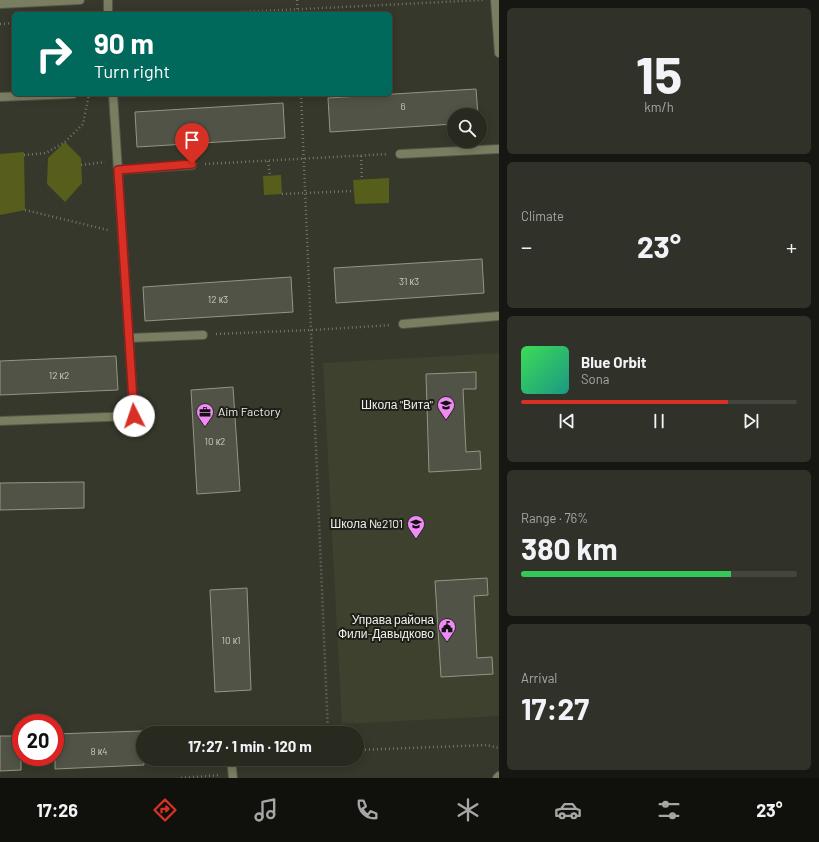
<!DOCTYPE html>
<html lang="en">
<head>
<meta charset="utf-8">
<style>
	body { margin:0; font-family:Barlow,sans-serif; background:#303229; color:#f1f3f6; height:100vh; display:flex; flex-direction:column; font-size:15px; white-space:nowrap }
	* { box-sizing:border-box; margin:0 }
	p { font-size:13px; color:#a5a7a5 }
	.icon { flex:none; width:22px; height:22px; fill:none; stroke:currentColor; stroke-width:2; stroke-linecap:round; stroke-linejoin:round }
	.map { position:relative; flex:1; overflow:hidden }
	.details { display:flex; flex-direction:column; gap:8px; padding:8px; background:#161712; width:320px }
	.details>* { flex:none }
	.top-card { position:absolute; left:12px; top:12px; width:380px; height:84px; border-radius:6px; box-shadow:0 2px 10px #0003,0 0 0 1px #44463e; background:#00695c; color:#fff; overflow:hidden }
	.fabs { position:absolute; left:447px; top:108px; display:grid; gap:8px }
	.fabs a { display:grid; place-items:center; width:40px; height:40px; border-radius:50%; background:#282a20; box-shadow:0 2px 10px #0003,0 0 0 1px #44463e; font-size:20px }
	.speed { position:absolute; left:12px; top:714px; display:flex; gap:8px; font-size:20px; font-weight:700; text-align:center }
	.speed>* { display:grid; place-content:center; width:52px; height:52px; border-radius:50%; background:#282a20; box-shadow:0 2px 10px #0003,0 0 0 1px #44463e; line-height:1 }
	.speed .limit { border:6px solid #d22; background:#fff; color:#111 }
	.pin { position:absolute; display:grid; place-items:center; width:34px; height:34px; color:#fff; margin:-41px -17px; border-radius:50% 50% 50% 0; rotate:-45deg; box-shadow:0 0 4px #0007 }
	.pin .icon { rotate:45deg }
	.me { position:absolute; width:44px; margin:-22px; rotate:356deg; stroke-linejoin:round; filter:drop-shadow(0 0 3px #0008) }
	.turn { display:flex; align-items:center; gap:14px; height:84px; padding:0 16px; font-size:18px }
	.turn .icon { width:52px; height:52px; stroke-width:2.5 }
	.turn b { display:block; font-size:28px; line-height:34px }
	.big { font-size:30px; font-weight:700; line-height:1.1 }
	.details .tile { flex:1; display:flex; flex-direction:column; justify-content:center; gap:6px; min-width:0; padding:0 14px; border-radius:6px; background:#303229 }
	.details .dial { align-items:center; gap:0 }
	.dial b { font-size:52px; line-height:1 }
	.song { display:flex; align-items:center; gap:12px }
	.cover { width:48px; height:48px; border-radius:6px; background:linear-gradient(135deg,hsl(130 70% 55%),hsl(170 70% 35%)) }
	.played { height:4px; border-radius:2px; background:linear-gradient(90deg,#d93025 75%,#44463e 75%) }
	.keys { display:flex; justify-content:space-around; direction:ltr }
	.heat { display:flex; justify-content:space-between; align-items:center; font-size:22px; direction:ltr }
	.charge { height:6px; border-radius:3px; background:linear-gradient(90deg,#34c759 76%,#44463e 0) }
	.trip { position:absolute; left:136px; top:726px; width:228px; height:40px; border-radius:20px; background:#282a20; box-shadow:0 2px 10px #0003,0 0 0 1px #44463e; font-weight:700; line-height:40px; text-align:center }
	.tab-bar { display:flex; height:64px; justify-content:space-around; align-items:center; background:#10110d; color:#a5a7a5 }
	.tab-bar .icon { width:28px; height:28px }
	.tab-bar .selected { color:#d93025 }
	.tab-bar b { font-size:18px; color:#f1f3f6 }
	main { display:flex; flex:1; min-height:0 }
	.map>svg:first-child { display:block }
	.built { fill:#3e412d }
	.green { fill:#575e1c }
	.building { fill:#505345; stroke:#939586 }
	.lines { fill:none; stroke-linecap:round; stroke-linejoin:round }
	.lane-casing { stroke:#545549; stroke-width:10 }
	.street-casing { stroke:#545549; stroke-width:10 }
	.path { stroke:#74766a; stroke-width:2.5; stroke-dasharray:1 3; stroke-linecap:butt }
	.lane { stroke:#797e60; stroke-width:8 }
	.street { stroke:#797e60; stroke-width:8 }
	.route-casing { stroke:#8d1f18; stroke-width:10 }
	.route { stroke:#d93025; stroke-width:7 }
	.labels { text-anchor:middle; stroke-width:4; stroke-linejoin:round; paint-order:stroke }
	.number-label { font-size:10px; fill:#c7c9bf }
	.poi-label { font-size:12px; fill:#eff0e8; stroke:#1e1f19; text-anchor:end }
</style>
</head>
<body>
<main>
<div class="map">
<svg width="499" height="778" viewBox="0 0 499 778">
	<rect width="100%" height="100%" fill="#36382b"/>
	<path class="built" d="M499,353V716L342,724L323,363Z"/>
	<path class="green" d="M65,142L81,158L82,183L65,202L47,184L48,158Z
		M24,152L25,210L0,215V154Z
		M281,175L282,194L264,195L263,176Z
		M389,178V203L355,204L353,180Z"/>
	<path class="building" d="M476,89L478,115H454V124L330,132L328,98Z
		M283,103L285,138L137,147L135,112Z
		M482,259L484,293L336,303L334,268Z
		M291,277L293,312L145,321L143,287Z
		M116,356L118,390L0,395V361Z
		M476,372V389H463L466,452L480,451L481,469L429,472L426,374Z
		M233,387L240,491L197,494L191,390Z
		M84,482V508L0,510V483Z
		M487,578L488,595L474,596L477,658L492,657L493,674L441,677L435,581Z
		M247,588L251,690L215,692L210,590Z
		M142,731L144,765L55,769V734Z
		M0,736H21V770L0,771Z"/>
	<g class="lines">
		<defs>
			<path id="lane" d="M108,0V14
				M495,0L499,53
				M0,97L73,94
				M400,154L499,149
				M118,170L192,165
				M403,324L499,316
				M129,338L203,335
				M0,421L134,416L113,94
				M231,759L233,778
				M497,778L499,776"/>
			<path id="street" d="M0,4L80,0"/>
		</defs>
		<use href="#lane" class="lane-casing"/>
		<use href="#street" class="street-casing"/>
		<path class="path" d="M297,0L298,14
			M202,14L483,0
			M0,24L14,23
			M301,94L328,733
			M24,155L46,153L65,142L83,124L89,94
			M361,156L362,180
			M268,161L270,176
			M205,164L388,154
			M81,165L105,162
			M282,194L305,193L354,191
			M25,210L108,230
			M216,334L311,330L391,325
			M357,750L487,745L499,748
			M181,778L220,775"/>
		<use href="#lane" class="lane"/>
		<use href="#street" class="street"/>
	</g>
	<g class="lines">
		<defs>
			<path id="route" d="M134,416L118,170L192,164"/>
		</defs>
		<use href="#route" class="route-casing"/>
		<use href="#route" class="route"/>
	</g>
	<defs>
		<symbol id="school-pin" viewBox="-11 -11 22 30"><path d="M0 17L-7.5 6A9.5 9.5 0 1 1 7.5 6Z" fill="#f08bf5" stroke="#1e1f19"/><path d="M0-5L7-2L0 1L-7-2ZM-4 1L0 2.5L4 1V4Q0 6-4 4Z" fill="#111"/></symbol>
		<symbol id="office-pin" viewBox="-11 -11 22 30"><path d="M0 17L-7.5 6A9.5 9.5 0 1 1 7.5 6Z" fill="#f08bf5" stroke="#1e1f19"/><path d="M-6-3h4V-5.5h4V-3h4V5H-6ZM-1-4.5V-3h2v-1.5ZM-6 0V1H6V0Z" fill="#111"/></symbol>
		<symbol id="civic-pin" viewBox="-11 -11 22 30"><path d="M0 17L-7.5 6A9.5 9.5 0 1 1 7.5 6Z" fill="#f08bf5" stroke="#1e1f19"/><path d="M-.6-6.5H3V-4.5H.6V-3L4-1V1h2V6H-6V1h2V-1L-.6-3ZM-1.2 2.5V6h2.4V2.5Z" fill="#111"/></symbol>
	</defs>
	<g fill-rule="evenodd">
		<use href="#school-pin" x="436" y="395" width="20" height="27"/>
		<use href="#office-pin" x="195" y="402" width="20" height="27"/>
		<use href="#school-pin" x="406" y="514" width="20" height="27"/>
		<use href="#civic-pin" x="437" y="617" width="20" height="27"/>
	</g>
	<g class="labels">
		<g class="number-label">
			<text x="403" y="110">6</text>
			<text x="409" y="285">31 к3</text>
			<text x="218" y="303">12 к3</text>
			<text x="59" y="379">12 к2</text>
			<text x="215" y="445">10 к2</text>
			<text x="231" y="644">10 к1</text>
			<text x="99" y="755">8 к4</text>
		</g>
		<g class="poi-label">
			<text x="433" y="409">Школа "Вита"</text>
			<text x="218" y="416" text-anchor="start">Aim Factory</text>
			<text x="403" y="528">Школа №2101</text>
			<text x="434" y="624">Управа района<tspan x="434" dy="14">Фили-Давыдково</tspan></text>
		</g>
	</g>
</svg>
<div class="fabs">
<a><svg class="icon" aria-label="search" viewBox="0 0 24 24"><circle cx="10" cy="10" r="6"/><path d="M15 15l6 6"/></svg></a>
</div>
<div class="speed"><div class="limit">20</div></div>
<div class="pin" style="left:192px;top:164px;background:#d93025"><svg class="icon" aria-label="arrive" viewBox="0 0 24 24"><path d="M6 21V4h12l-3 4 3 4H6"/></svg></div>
<svg class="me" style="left:134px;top:416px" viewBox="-20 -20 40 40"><circle r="19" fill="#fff"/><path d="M0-13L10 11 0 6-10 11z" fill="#d93025"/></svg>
<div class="trip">17:27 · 1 min · 120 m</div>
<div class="top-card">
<div class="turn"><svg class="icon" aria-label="right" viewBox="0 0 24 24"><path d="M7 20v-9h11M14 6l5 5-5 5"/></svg><div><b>90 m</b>Turn right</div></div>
</div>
</div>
<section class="details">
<div class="tile dial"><b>15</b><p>km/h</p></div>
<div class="tile"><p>Climate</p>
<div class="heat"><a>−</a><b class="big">23°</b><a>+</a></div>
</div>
<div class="tile">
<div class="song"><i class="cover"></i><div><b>Blue Orbit</b><p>Sona</p></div></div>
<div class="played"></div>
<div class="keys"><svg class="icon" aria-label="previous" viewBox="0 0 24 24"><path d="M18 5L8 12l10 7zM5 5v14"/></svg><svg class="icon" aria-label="pause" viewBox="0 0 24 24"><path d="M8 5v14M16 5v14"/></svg><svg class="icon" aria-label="next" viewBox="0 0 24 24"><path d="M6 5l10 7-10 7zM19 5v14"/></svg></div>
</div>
<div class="tile"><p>Range · 76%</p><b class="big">380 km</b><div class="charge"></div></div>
<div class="tile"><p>Arrival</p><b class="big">17:27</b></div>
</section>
</main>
<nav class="tab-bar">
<b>17:26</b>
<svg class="icon selected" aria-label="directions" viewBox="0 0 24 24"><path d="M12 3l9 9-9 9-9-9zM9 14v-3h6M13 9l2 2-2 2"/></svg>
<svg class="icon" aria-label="music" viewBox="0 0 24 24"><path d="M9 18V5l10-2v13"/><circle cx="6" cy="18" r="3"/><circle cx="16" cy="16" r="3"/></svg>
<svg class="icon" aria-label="phone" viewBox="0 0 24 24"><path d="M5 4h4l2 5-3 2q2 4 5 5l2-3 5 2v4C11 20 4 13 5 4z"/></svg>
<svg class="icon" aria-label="climate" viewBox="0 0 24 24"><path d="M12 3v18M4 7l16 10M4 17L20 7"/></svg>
<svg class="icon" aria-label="car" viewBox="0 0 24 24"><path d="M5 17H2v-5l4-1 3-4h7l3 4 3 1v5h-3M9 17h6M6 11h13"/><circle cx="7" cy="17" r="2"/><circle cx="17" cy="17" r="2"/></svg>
<svg class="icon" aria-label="filters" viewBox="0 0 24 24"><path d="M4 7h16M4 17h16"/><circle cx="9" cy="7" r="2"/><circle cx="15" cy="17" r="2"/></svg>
<b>23°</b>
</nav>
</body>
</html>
